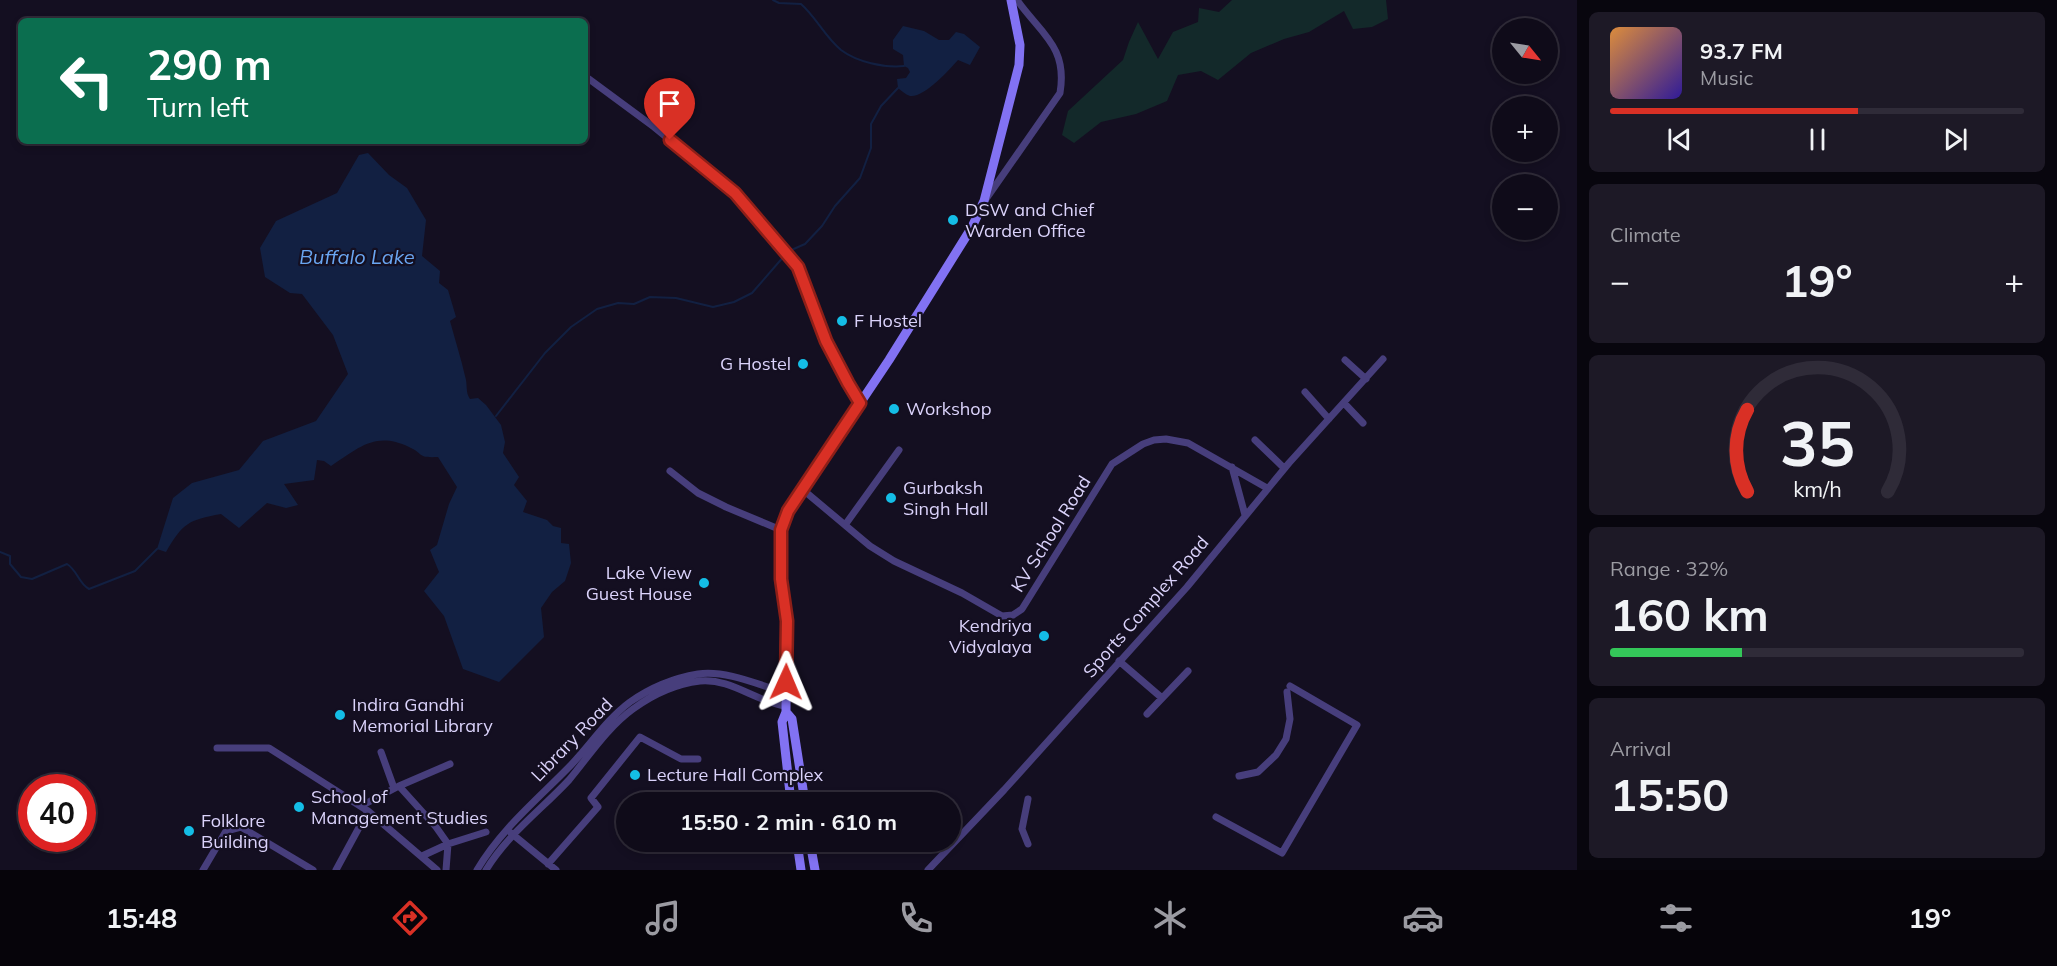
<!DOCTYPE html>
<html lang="en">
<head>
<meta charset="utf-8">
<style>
	body { margin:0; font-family:Mulish,sans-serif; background:#1d1926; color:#f1f3f6; height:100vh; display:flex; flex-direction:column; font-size:22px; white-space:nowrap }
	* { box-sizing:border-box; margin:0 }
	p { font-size:20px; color:#9b9ba2 }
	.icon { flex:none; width:33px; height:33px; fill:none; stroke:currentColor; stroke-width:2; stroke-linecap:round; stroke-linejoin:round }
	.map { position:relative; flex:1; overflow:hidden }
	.sheet { display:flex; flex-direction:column; gap:12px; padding:12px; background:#08060e; width:480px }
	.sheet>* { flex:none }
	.guide { position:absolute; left:18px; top:18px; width:570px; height:126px; border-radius:9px; box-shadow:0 3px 9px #0003,0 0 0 2px #2f2b38; background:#0b6e4f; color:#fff; overflow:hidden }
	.needle { width:39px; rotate:120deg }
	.controls { position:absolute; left:1492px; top:18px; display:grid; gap:12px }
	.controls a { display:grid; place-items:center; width:66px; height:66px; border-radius:50%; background:#0f0b19; box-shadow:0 3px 9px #0003,0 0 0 2px #2f2b38; font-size:30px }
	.speed { position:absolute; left:18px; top:774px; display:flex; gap:12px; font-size:30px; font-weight:700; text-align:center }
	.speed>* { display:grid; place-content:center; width:78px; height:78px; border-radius:50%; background:#0f0b19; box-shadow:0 3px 9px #0003,0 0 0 2px #2f2b38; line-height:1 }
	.speed .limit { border:9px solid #d22; background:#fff; color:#111 }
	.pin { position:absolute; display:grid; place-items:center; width:51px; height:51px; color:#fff; margin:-62px -26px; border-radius:50% 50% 50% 0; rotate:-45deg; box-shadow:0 0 6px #0007 }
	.pin .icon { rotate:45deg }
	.me { position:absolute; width:66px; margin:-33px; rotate:1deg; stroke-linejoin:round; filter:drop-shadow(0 0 4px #0008) }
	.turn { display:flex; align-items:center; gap:21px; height:126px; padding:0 30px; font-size:27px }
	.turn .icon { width:78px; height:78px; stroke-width:2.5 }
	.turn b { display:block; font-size:42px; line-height:51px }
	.big { font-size:45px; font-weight:700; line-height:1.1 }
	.sheet .card { flex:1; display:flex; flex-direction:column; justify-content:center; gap:9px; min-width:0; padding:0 21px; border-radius:9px; background:#1d1926 }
	.sheet .dial { align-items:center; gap:0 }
	.dial svg { height:156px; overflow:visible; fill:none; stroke:#2f2b38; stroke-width:7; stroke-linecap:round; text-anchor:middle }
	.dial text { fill:#f1f3f6; stroke:none }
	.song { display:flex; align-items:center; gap:18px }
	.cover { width:72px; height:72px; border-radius:9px; background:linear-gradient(135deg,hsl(30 70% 55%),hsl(250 70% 35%)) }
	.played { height:6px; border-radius:3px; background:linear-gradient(90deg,#d93025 60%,#2f2b38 60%) }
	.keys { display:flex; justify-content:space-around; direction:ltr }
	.heat { display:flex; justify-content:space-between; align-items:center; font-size:33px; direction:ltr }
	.charge { height:9px; border-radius:4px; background:linear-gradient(90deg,#34c759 32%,#2f2b38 0) }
	.trip { position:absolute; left:616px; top:792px; width:345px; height:60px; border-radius:30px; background:#0f0b19; box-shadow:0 3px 9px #0003,0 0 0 2px #2f2b38; font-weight:700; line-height:60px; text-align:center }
	.dock { display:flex; height:96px; justify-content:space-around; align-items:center; background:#06040a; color:#9b9ba2 }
	.dock .icon { width:42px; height:42px }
	.dock .on { color:#d93025 }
	.dock b { font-size:27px; color:#f1f3f6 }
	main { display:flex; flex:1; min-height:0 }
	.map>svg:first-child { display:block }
	.green { fill:#13292a }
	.water { fill:#122042 }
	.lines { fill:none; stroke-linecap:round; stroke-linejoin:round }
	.stream { stroke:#122042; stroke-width:2 }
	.street { stroke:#473e7c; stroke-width:7 }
	.secondary { stroke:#8272f3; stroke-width:9 }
	.route-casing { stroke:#8d1f18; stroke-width:15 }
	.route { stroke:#d93025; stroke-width:10 }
	.poi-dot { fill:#14bde6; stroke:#140f21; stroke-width:2 }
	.labels { text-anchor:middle; stroke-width:4.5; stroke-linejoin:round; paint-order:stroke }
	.poi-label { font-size:18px; fill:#dbd3fb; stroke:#140f21; text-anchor:start }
	.street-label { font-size:18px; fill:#dbd3fb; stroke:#140f21 }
	.water-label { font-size:20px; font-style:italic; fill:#6aa6f2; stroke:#140f21 }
</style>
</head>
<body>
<main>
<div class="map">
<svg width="1577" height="870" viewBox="0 0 1577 870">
	<rect width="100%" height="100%" fill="#140f21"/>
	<path class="green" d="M1232,0H1386L1388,19L1372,27L1353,29L1344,11L1309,32L1284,39L1251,53L1218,80L1201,71L1178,75L1167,101L1136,114L1101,122L1074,143L1062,135L1068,111L1123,60L1129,42L1138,22L1158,59L1173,32L1198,22L1199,8L1219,12Z"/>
	<path class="water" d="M903,26L924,31L939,40H949L956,32L964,34L980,47L970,65L958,60C949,70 924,98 910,96C906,95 902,91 898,88L897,79L906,78L910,72L908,68L904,66L903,55L893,49V40Z
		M368,153L389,175L407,188L426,220L422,256L440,271L439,283L448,290L456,317L450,321C455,340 461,358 465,376C468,385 465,392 470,399L478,398L486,405L501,425L505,442L503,453L519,477L514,485L527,501L523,512L547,520L553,526L561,528V543L569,544L571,563L565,581L552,592L541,608L544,637L499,682L463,669L444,616L424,591L439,572L430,550L437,545L449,504L457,487L438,457C416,458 425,454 409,447C375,431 359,448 331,466L324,461L317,460L314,480L284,484L298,505L286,508L267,503L239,528L221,514C188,520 183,523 166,552L157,549L173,498L192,483L239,470L263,441L316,421L348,374L333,335L302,294L290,293L265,277L260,248L276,221L337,193L359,155Z"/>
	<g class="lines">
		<path class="stream" d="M773,0L779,3L801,4C816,17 825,37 841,50C857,62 884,68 904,66
			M789,251L805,244L822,226L835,206L860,178L871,148V124L881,106L898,88
			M496,416L545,353L571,327L597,309L618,303L634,304L650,297L676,298L713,307L734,302L752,293L785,255
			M0,552L10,556V564L21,577L32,579L67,564C78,571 78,583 89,589L135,571L157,549"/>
		<path class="street" d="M589,79L654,127L735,193L766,227L798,267L826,341L848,383L860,403
			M986,199L1060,93C1068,46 1040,33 1017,0
			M1345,360L1366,379
			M1305,392L1329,419
			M1344,403L1363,423
			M1255,440L1284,468
			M1232,467L1245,515
			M670,471L698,493L726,507L781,530
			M802,489L870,546L894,561L962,593L1002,616L1013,615L1022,609L1112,464L1143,444L1154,440L1166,439L1188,443L1267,488
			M845,525L899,450
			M1119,661L1162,698
			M1147,714L1188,671
			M217,748H269L368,811L336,870
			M381,752L394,788
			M1239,776L1258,772L1276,755L1286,739L1290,719L1287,692
			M399,786L450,764
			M361,806L399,786L436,827L448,844L446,870
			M368,811L437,870
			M1216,817L1282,853L1357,725L1290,686
			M511,833L556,870
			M1028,844L1022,829L1028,799
			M422,856L448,844L486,832
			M548,864L598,807L591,798L640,737L681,759H698
			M203,870L226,831L241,827L313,870
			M477,870C501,829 538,799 571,765C591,744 607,719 630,702C650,688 674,678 698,674C727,670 759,685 786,693
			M486,870C507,835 541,810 569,780C589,756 608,727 633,709C652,695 676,684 700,681C731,678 756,702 786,706
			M928,870L1004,790L1187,587L1289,463L1383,359"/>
		<path class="secondary" d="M786,712L792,719L805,802
			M791,802L782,722L786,712C786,682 788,650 787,620C784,582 774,548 788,511L889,360L972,227L984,201L1019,65L1020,45L1011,0
			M797,842L801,870
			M810,842L815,870"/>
	</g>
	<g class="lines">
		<defs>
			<path id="route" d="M670,140L735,193L798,267L826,341L848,383L860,403L788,511L781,530V579L787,621L786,682"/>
		</defs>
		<use href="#route" class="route-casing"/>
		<use href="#route" class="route"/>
	</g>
	<g class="poi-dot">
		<circle cx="953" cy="220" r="6"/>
		<circle cx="842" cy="321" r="6"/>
		<circle cx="803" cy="364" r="6"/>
		<circle cx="894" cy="409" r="6"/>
		<circle cx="891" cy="498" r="6"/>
		<circle cx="704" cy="583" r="6"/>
		<circle cx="1044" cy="636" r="6"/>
		<circle cx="340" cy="715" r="6"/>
		<circle cx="635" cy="775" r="6"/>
		<circle cx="299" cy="807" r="6"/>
		<circle cx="189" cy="831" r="6"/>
	</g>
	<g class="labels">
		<g class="poi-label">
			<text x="965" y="216">DSW and Chief<tspan x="965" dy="21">Warden Office</tspan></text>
			<text x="854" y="327">F Hostel</text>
			<text x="791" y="370" text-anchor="end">G Hostel</text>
			<text x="906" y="415">Workshop</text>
			<text x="903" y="494">Gurbaksh<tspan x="903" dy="21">Singh Hall</tspan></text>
			<text x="692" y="579" text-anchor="end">Lake View<tspan x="692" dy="21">Guest House</tspan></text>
			<text x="1032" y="632" text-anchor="end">Kendriya<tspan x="1032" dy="21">Vidyalaya</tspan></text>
			<text x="352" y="711">Indira Gandhi<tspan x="352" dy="21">Memorial Library</tspan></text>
			<text x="647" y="781">Lecture Hall Complex</text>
			<text x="311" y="803">School of<tspan x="311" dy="21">Management Studies</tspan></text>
			<text x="201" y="827">Folklore<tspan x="201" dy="21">Building</tspan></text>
		</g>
		<g class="street-label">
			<text transform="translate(1051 534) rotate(-58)" y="6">KV School Road</text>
			<text transform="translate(1146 607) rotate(-49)" y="6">Sports Complex Road</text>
			<text transform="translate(572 740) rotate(-46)" y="6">Library Road</text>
		</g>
		<g class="water-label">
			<text x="357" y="264">Buffalo Lake</text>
		</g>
	</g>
</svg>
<div class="controls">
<a><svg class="needle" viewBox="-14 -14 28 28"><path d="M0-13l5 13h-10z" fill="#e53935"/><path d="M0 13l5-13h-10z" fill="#9b9ba2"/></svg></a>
<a>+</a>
<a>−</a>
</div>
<div class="speed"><div class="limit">40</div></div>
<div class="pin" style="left:670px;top:140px;background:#d93025"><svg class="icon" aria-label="arrive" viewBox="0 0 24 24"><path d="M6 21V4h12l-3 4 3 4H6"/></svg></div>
<svg class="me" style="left:786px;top:682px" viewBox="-20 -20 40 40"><path d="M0-17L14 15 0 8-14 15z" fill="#d93025" stroke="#fff" stroke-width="4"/></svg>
<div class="trip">15:50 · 2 min · 610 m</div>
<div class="guide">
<div class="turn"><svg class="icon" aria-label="left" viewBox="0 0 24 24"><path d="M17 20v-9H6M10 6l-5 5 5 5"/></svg><div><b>290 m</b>Turn left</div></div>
</div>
</div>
<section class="sheet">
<div class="card">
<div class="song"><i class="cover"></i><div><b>93.7 FM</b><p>Music</p></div></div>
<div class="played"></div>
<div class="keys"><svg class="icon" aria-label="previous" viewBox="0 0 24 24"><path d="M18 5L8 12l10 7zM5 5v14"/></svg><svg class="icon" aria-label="pause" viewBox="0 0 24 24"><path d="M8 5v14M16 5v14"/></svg><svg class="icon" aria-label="next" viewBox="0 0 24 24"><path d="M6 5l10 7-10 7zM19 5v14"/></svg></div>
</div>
<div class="card"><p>Climate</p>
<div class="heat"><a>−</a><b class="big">19°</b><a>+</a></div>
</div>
<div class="card dial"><svg viewBox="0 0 100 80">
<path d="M14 69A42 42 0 1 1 86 69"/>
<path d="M14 69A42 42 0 0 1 14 27" stroke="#d93025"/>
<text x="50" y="56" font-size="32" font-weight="700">35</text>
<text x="50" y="72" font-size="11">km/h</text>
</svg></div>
<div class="card"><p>Range · 32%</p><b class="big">160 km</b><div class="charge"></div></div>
<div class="card"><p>Arrival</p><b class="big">15:50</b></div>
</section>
</main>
<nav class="dock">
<b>15:48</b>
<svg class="icon on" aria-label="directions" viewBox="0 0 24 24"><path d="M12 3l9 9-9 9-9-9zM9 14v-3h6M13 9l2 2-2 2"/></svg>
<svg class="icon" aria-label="music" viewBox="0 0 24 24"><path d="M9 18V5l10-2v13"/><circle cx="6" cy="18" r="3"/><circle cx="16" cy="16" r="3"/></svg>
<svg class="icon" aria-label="phone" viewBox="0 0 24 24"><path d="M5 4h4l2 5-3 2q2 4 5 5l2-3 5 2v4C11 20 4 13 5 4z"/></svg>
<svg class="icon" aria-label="climate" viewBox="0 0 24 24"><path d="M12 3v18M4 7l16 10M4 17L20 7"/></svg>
<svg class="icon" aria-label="car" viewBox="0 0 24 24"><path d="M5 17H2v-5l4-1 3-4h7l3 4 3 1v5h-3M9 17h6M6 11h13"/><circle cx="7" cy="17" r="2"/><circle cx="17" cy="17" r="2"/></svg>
<svg class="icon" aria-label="filters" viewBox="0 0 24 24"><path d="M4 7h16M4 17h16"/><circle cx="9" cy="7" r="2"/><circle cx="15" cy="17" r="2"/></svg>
<b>19°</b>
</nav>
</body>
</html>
